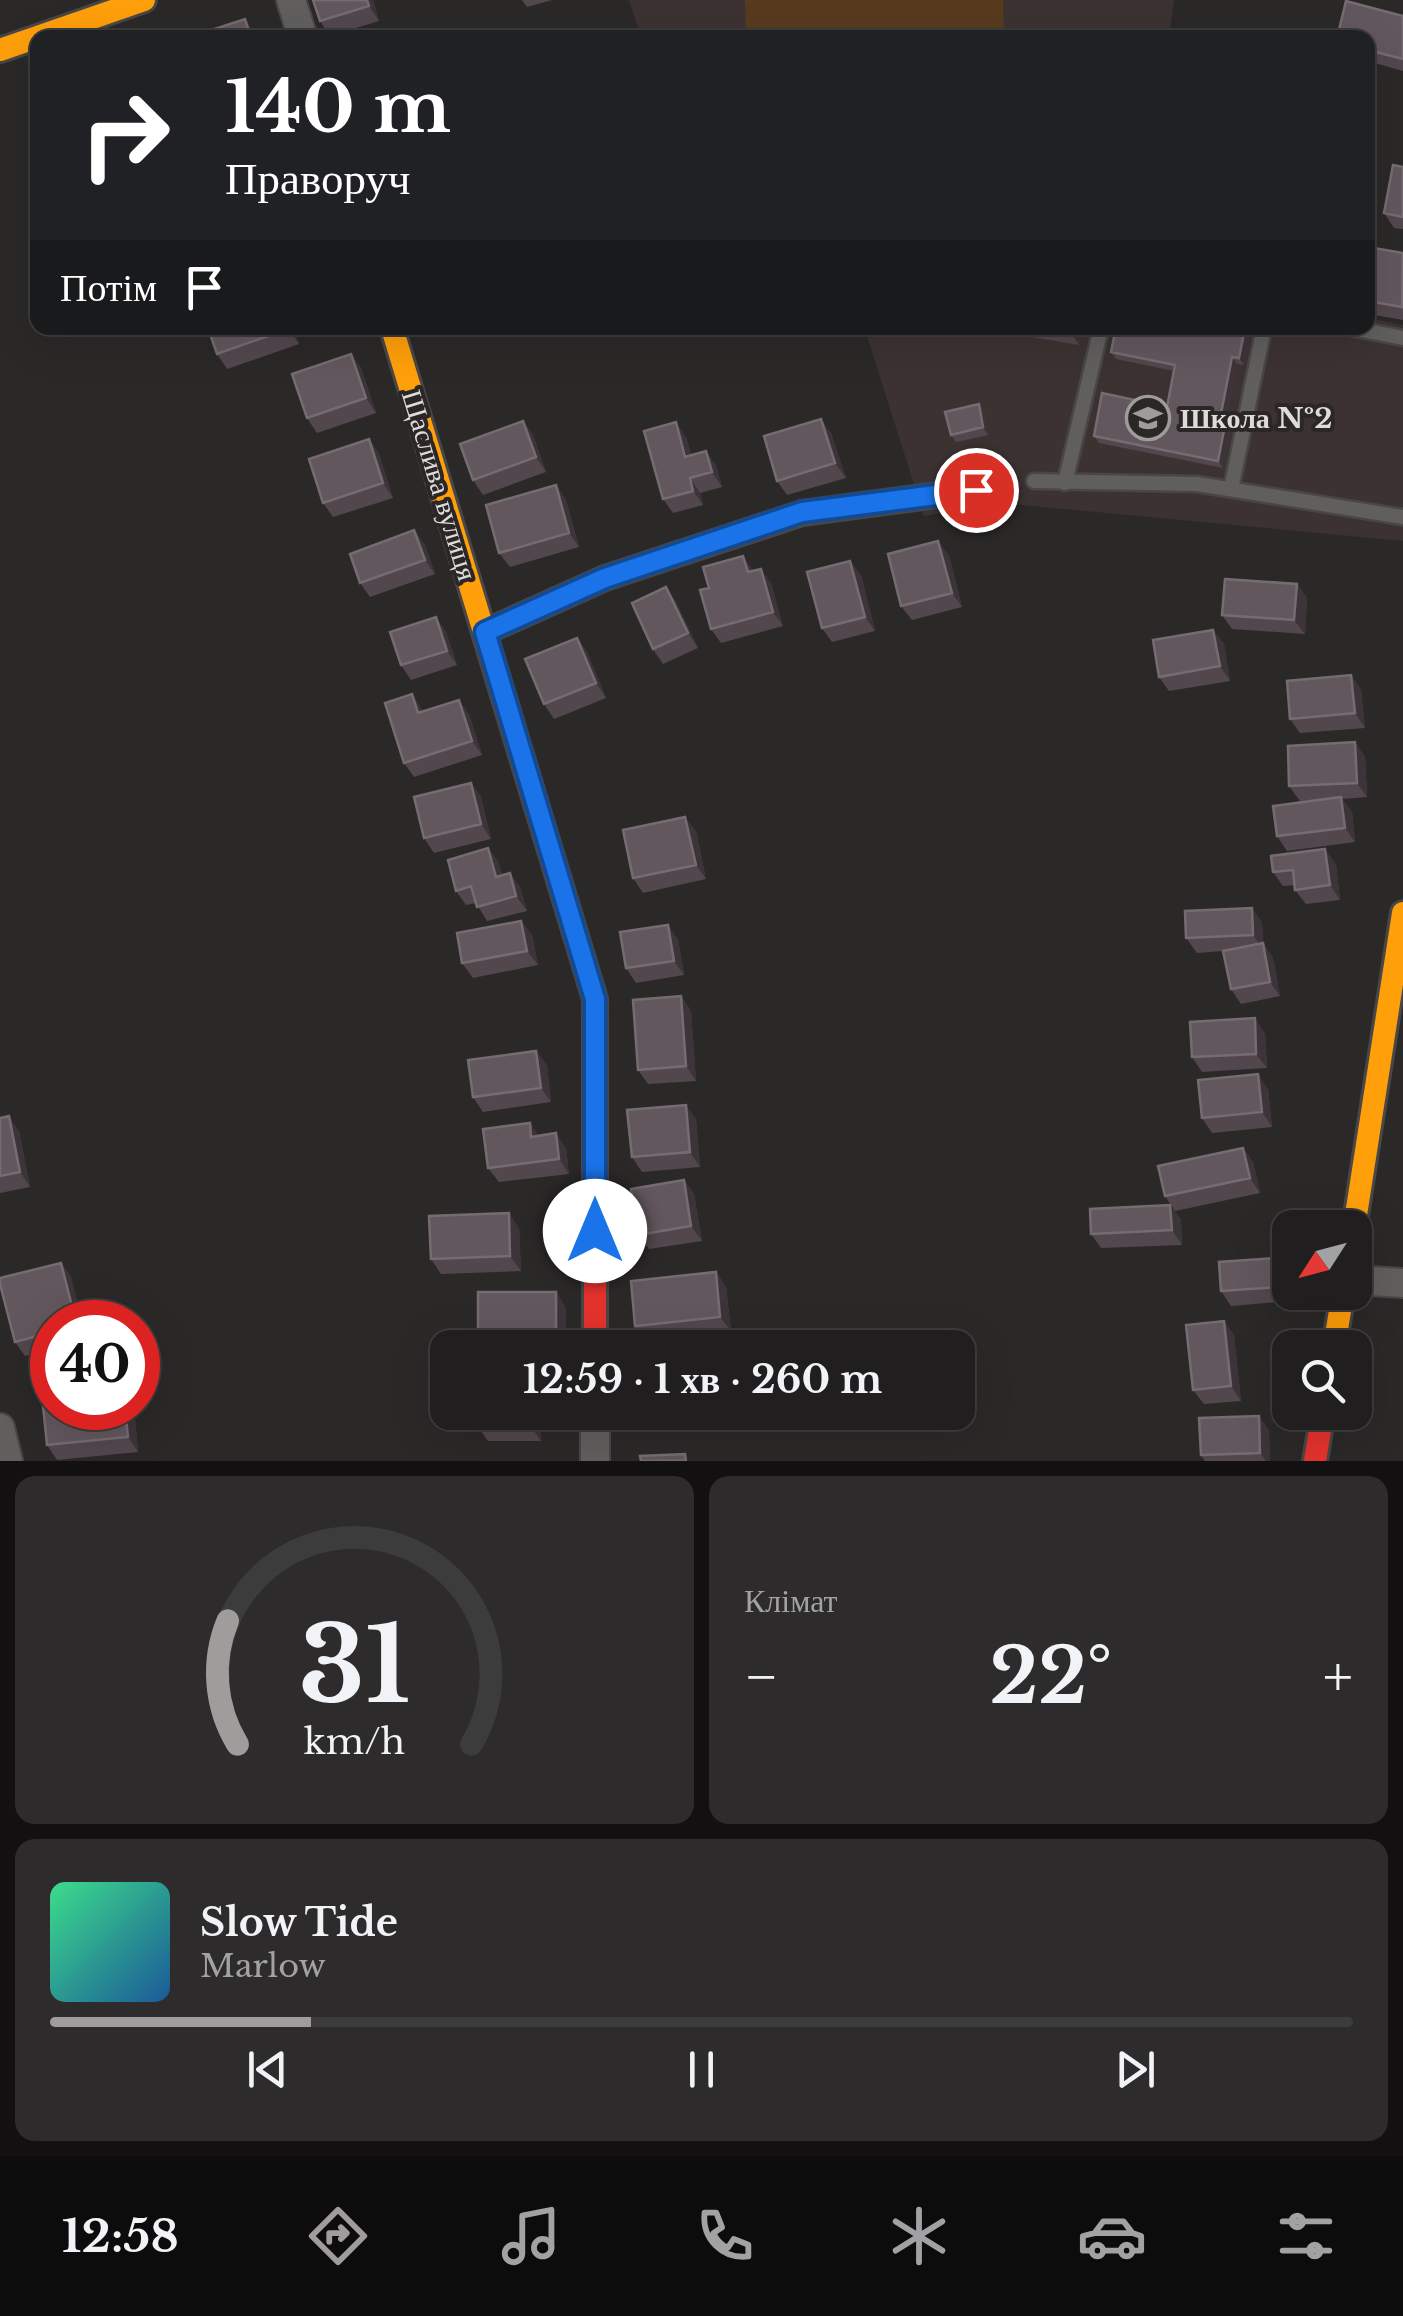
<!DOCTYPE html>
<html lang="uk">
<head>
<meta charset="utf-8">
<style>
	body { margin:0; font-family:"Libre Baskerville",serif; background:#2d2b2b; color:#f1f3f6; height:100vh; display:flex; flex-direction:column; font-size:38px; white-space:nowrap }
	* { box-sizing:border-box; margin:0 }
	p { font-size:32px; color:#a2a2a4 }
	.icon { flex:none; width:55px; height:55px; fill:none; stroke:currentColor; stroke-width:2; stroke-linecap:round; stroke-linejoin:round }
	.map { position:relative; height:1461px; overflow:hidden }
	.details { display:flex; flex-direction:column; gap:15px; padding:15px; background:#121010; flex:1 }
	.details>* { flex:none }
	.guide { position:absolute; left:30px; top:30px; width:1345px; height:305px; border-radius:20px; box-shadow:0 10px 40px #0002,0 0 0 2px #3d3c3c; background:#202124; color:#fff; overflow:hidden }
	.needle { width:65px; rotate:234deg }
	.buttons { position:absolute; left:1272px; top:1210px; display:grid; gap:20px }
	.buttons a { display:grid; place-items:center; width:100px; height:100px; border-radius:20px; background:#201e1e; box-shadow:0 10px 40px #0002,0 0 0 2px #3d3c3c; font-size:50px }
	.speed { position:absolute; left:30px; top:1300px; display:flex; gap:20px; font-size:50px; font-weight:700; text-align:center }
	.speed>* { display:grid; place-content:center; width:130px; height:130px; border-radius:50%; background:#201e1e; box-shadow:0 10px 40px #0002,0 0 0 2px #3d3c3c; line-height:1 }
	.speed .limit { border:15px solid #d22; background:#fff; color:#111 }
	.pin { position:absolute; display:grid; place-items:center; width:85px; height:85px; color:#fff; margin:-42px; border:5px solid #fff; border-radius:50%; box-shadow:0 2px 10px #0007 }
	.me { position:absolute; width:110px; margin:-55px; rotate:0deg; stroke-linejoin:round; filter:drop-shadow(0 0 8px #0008) }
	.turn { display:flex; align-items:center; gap:35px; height:210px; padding:0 30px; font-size:45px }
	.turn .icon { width:130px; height:130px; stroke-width:2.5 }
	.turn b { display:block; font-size:70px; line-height:85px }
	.then { display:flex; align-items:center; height:95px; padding:0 30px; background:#0003; gap:20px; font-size:38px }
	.big { font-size:75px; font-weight:700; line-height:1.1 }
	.details .tile { flex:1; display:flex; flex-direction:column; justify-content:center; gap:15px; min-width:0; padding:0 35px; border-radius:20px; background:#2d2b2b }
	.details .dial { align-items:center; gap:0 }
	.dial svg { height:260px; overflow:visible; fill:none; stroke:#3d3c3c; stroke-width:7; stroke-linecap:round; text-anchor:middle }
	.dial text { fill:#f1f3f6; stroke:none }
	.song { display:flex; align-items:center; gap:30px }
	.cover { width:120px; height:120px; border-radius:15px; background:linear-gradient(135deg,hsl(150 70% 55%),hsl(210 70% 35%)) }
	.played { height:10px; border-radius:5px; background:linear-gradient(90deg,#a09c9c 20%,#3d3c3c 20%) }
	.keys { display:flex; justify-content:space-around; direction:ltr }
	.heat { display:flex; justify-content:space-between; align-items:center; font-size:55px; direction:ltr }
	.details .tiles { flex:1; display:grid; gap:15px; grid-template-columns:1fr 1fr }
	.tile:last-child { grid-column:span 2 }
	.trip { position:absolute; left:430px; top:1330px; width:545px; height:100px; border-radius:20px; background:#201e1e; box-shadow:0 10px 40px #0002,0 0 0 2px #3d3c3c; font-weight:700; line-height:100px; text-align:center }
	.dock { display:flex; height:160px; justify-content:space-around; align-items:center; background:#0d0c0c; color:#a2a2a4 }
	.dock .icon { width:70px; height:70px }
	.dock .on { color:#a09c9c }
	.dock b { font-size:45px; color:#f1f3f6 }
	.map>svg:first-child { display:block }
	.built { fill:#3c3232 }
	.green { fill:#583b1d }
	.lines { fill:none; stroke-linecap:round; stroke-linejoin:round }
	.lane-casing { stroke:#484646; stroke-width:19 }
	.street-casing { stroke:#484646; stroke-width:32 }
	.fast-casing { stroke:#484646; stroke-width:28 }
	.slow-casing { stroke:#484646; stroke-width:28 }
	.jam-casing { stroke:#484646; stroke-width:28 }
	.lane { stroke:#615e5e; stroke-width:14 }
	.street { stroke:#615e5e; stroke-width:28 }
	.fast { stroke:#30b455; stroke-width:22 }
	.slow { stroke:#ff9f0a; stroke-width:22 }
	.jam { stroke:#e5322d; stroke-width:22 }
	.wall { fill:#53474e }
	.shaded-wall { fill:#3c3438 }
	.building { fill:#62575d; stroke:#756c71; stroke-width:2.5 }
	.route-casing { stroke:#114b97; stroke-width:25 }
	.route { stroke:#1a73e8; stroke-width:18 }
	.labels { text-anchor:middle; stroke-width:8; stroke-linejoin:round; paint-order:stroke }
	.poi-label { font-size:28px; font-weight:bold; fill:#dfdbdb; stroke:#2c2727; text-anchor:start }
	.street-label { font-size:28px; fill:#dfdbdb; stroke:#2c2727 }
</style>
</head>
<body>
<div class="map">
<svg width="1403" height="1461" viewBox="0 0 1403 1461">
	<rect width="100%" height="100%" fill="#2b2828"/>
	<path class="built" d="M629,0H1174L1169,38L641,37Z
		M1368,318L1403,325V541L1001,503L924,516L866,333L733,331L732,328H1368Z"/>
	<path class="green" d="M745,0H1003L1004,37H746Z"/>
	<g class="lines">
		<defs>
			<path id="lane" d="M1351,328L1403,338
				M1034,481L1197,484L1403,517
				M1065,483L1101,328
				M1231,489L1264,328"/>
			<path id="street" d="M291,0L303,38
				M1355,1280L1403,1283
				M595,1412V1461
				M0,1428L8,1461"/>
			<path id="fast" d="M485,632L605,578L802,513L976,490"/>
			<path id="slow" d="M0,50L144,0
				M392,328L595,999V1016
				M1354,1228L1403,913
				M1334,1348L1343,1292"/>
			<path id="jam" d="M595,1016V1348
				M1315,1461L1323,1412"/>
		</defs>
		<use href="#lane" class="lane-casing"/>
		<use href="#street" class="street-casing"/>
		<use href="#fast" class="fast-casing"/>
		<use href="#slow" class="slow-casing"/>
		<use href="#jam" class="jam-casing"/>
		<use href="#lane" class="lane"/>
		<use href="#street" class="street"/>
		<use href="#fast" class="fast"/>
		<use href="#slow" class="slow"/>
		<use href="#jam" class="jam"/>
	</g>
	<path class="wall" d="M373,0L379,21L330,36L320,21Z
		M522,0H552L527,7Z
		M1403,16V71L1368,61V38Z
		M1403,167V229L1394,228L1384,213Z
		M1368,247L1403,253V320L1369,314L1368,312Z
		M208,328H293L299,344L227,369L217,354Z
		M1015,328H1082L1079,345L1020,335Z
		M1252,328L1244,365L1237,364L1226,420L1231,428L1223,468L1099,443L1094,436L1167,407L1174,371L1116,359L1111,352Z
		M351,354L361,368L376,413L317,433L307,418Z
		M984,412L988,435L956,442L951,435Z
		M523,421L533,435L546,472L483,495L473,480Z
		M831,433L846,478L787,495L777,481Z
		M686,437L691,455L706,451L716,466L722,487L700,493L703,505L673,513L663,499Z
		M369,439L379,454L393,498L333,517L323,503Z
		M556,485L566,500L579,547L510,567L499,553Z
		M414,530L425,545L435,574L370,597L360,583Z
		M938,541L949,556L962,607L912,620L901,606Z
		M850,561L861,575L875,631L832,642L822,628Z
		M753,571L771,583L783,626L721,643L711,629L709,588Z
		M1297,584L1307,598L1305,634L1232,629L1222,615Z
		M666,587L676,602L698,648L663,664L653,649Z
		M436,617L446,632L457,665L411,680L401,665Z
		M1213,630L1224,644L1230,681L1169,691L1159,677Z
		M577,638L587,652L606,698L554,719L544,704Z
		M1351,675L1361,690L1365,728L1300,733L1290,719Z
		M422,709L423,712L469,714L482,755L414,777L404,763Z
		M1355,742L1365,757L1367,797L1342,799L1352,812L1355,842L1287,851L1277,836L1322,800L1300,801L1289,786Z
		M471,783L481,797L491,839L434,853L424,838Z
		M696,831L706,879L643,893L633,878Z
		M488,848L499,863L502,876L510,873L520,888L527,911L487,921L476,903L466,905L456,891Z
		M1336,864L1340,900L1306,904L1295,890V885L1283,886L1273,872Z
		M521,921L532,935L538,965L473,978L462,963Z
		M1262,922L1263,943L1273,958L1280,996L1241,1004L1231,989L1223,951L1197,953L1186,938Z
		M668,925L678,940L684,975L636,983L626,968Z
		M681,996L691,1011L696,1081L648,1084L638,1070Z
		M1265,1033L1267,1068L1202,1072L1192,1057Z
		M536,1051L547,1065L551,1102L483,1112L473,1097Z
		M1268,1089L1272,1127L1212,1133L1202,1118Z
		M0,1118L19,1131L30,1187L0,1193Z
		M696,1119L700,1167L642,1172L632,1157Z
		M530,1123L538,1136L566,1148L569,1174L499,1182L488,1168Z
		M1243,1148L1253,1162L1260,1193L1175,1211L1165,1196Z
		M684,1180L694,1194L702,1241L649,1249L638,1235Z
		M1170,1205L1181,1220L1182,1245L1101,1248L1091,1234Z
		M519,1228L521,1271L441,1274L431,1259Z
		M1277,1258L1287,1273L1289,1301L1231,1306L1221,1291Z
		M61,1263L71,1277L82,1322H52V1349L25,1356L15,1342Z
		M716,1272L726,1287L731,1331L646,1340L635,1326Z
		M566,1307V1348H479L478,1346Z
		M1224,1321L1234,1335L1241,1401L1204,1404L1193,1390Z
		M52,1408H134L138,1452L57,1460L47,1445Z
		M478,1412H541V1441H488L478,1427Z
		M634,1412H691V1422L642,1424Z
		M1269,1430L1270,1461H1205L1201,1455Z"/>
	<path class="shaded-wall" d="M367,0H373L379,21L369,6Z
		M245,19L255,34L257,38H251Z
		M288,328H293L299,344Z
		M1069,328H1082L1079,345L1069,330Z
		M1245,328H1252L1244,365L1239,358Z
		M351,354L361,368L376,413L366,398Z
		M1232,357L1237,364L1225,426L1220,419Z
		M979,404L984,412L988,435L983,427Z
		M821,419L831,433L846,478L835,463Z
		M1226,420L1231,428L1223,468L1218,461Z
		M523,421L533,435L546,472L536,457Z
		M676,422L686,437L695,471L685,457Z
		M369,439L379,454L393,498L383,483Z
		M706,451L716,466L722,487L712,472Z
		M690,478L700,493L703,505L693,491Z
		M556,485L566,500L579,547L569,533Z
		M414,530L425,545L435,574L425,560Z
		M938,541L949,556L962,607L952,593Z
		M743,556L753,570L748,572Z
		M850,561L861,575L875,631L865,617Z
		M761,569L771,583L783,626L773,612Z
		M1297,584L1307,598L1305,634L1294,620Z
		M666,587L676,602L698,648L688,633Z
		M436,617L446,632L457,665L447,651Z
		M1213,630L1224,644L1230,681L1220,666Z
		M577,638L587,652L606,698L596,683Z
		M1351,675L1361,690L1365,728L1355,713Z
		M412,694L422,709L428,728L418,713Z
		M459,700L469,714L482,755L472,741Z
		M1355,742L1365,757L1367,797L1357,783Z
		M471,783L481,797L491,839L481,824Z
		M1341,797L1352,812L1355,842L1345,828Z
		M685,817L696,831L706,879L696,865Z
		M488,848L499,863L506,892L496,877Z
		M1325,849L1336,864L1340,900L1330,885Z
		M510,873L520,888L527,911L516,896Z
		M1252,908L1262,922L1263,943L1273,958L1280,996L1270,982L1263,949L1253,935Z
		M521,921L532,935L538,965L527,951Z
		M668,925L678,940L684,975L674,961Z
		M681,996L691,1011L696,1081L686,1066Z
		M1255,1018L1265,1033L1267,1068L1256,1054Z
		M536,1051L547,1065L551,1102L541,1088Z
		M1258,1074L1268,1089L1272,1127L1262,1112Z
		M686,1105L696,1119L700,1167L690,1152Z
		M9,1116L19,1131L30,1187L20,1172Z
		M530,1123L540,1137H531Z
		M556,1133L566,1148L569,1174L559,1159Z
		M1243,1148L1253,1162L1260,1193L1250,1178Z
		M684,1180L694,1194L702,1241L691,1226Z
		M1170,1205L1181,1220L1182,1245L1172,1230Z
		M509,1213L519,1228L521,1271L510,1256Z
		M1277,1258L1287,1273L1289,1301L1279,1287Z
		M61,1263L71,1277L82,1322H76Z
		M716,1272L726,1287L731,1331L720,1317Z
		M556,1292L566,1307V1348H557L556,1346Z
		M1224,1321L1234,1335L1241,1401L1231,1386Z
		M125,1408H134L138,1452L128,1437Z
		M531,1412H541V1441L531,1427Z
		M684,1412H691V1422Z
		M1259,1416L1269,1430L1270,1461H1266L1260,1453Z"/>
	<path class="building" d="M313,0H367L369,6L320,21Z
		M1346,1L1403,16V59L1368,50V38H1337Z
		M245,19L251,38H187Z
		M1393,165L1403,167V217L1384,213Z
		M1368,247L1403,253L1402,307L1368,301Z
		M208,328H288V329L217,354Z
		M1116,328H1245L1239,358L1232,357L1220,419L1226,420L1218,461L1094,436L1102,393L1167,407L1175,365L1111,352Z
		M351,354L366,398L307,418L292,374Z
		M979,404L983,427L951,435L945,412Z
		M821,419L835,463L777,481L764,436Z
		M523,421L536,457L473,480L460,444Z
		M676,422L685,457L706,451L712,472L690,478L693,491L663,499L644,431Z
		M369,439L383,483L323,503L309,459Z
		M556,485L569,533L499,553L486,505Z
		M414,530L425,560L360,583L350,554Z
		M938,541L952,593L901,606L888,554Z
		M743,556L748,572L761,569L773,612L711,629L700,590L709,588L703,567Z
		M850,561L865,617L822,628L807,572Z
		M1225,579L1297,584L1294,620L1222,615Z
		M666,587L688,633L653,649L632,603Z
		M436,617L447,651L401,665L390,632Z
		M1213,630L1220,666L1159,677L1153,640Z
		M577,638L596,683L544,704L525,659Z
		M1351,675L1355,713L1290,719L1287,681Z
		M412,694L418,713L459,700L472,741L404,763L385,703Z
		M1355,742L1357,783L1289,786L1288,746Z
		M471,783L481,824L424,838L414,797Z
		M1341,797L1345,828L1277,836L1273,806Z
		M685,817L696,865L633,878L623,830Z
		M488,848L496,877L510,873L516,896L477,907L471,886L456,891L448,860Z
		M1325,849L1330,885L1295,890L1293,870L1273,872L1271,856Z
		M1252,908L1253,935L1186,938L1185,911Z
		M521,921L527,951L462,963L457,933Z
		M668,925L674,961L626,968L620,932Z
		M1263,943L1270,982L1231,989L1223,951Z
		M681,996L686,1066L638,1070L633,1000Z
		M1255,1018L1256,1054L1192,1057L1190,1022Z
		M536,1051L541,1088L473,1097L468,1060Z
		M1258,1074L1262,1112L1202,1118L1198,1080Z
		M686,1105L690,1152L632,1157L627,1110Z
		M9,1116L20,1172L0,1176V1118Z
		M530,1123L531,1137L556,1133L559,1159L488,1168L483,1129Z
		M1243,1148L1250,1178L1165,1196L1158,1166Z
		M684,1180L691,1226L638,1235L631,1189Z
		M1170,1205L1172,1230L1091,1234L1090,1209Z
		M509,1213L510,1256L431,1259L429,1216Z
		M1277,1258L1279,1287L1221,1291L1219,1262Z
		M61,1263L76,1322H52V1332L15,1342L0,1284V1278Z
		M716,1272L720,1317L635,1326L631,1281Z
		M478,1292H556V1346H478Z
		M1224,1321L1231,1386L1193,1390L1186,1325Z
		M52,1405V1408H125L128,1437L47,1445L43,1406Z
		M478,1412H531V1427H478Z
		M1259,1416L1260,1453L1201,1455L1199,1418Z
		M685,1454L686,1461H641L640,1456Z"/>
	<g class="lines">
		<defs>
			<path id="route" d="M595,1231V999L485,632L605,578L802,512L976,490"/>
		</defs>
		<use href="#route" class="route-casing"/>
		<use href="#route" class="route"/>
	</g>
	<defs>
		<symbol id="school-ring" viewBox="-11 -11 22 22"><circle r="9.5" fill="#2c2727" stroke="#a09c9c" stroke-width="1.5"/><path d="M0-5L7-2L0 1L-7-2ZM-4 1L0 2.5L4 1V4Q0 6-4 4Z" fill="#a09c9c"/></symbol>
	</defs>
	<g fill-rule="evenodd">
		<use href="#school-ring" x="1123" y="393" width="50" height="50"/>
	</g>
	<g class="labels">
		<g class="poi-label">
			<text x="1180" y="428">Школа №2</text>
		</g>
		<g class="street-label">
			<text transform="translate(440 485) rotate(73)" y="10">Щаслива вулиця</text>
		</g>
	</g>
</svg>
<div class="buttons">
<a><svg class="needle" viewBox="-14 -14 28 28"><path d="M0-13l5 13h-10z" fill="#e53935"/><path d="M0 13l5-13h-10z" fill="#a2a2a4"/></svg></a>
<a><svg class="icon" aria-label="search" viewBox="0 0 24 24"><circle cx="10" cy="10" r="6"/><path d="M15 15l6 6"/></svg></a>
</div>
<div class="speed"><div class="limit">40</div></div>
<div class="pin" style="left:976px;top:490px;background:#d93025"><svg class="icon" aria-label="arrive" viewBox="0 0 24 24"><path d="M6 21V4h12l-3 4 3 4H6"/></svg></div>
<svg class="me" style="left:595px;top:1231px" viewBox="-20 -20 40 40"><circle r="19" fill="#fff"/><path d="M0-13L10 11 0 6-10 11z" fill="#1a73e8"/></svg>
<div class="trip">12:59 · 1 хв · 260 m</div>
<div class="guide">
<div class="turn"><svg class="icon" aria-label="right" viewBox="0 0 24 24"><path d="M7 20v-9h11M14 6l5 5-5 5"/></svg><div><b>140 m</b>Праворуч</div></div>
<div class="then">Потім<svg class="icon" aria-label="arrive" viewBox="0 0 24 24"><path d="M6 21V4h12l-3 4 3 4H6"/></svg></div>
</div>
</div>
<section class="details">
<div class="tiles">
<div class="tile dial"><svg viewBox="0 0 100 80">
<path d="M14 69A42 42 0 1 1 86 69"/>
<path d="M14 69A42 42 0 0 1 11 31" stroke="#a09c9c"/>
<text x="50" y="56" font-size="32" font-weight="700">31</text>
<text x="50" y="72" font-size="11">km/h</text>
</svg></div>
<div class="tile"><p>Клімат</p>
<div class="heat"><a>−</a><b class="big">22°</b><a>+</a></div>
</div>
<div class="tile">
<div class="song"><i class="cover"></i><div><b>Slow Tide</b><p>Marlow</p></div></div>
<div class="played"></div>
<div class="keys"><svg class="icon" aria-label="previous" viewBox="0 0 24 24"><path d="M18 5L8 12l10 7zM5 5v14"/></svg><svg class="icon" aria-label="pause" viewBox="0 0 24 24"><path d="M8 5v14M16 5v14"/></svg><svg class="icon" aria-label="next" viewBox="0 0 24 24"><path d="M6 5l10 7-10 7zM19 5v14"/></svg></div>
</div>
</div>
</section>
<nav class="dock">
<b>12:58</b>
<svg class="icon on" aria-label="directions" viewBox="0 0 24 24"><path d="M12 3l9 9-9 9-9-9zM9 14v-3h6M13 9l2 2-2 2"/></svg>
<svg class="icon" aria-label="music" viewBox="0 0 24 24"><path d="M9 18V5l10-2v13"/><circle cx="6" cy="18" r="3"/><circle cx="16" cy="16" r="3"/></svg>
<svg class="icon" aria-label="phone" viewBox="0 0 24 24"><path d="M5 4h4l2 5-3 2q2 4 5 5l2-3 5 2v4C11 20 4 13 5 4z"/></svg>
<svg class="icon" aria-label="climate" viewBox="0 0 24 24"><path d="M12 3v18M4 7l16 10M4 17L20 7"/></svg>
<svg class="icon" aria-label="car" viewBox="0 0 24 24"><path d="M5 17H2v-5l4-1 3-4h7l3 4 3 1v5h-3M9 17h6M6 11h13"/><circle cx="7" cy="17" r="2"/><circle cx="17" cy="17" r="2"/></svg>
<svg class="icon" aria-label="filters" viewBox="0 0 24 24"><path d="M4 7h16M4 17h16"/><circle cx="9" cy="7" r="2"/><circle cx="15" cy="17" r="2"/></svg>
</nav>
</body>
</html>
